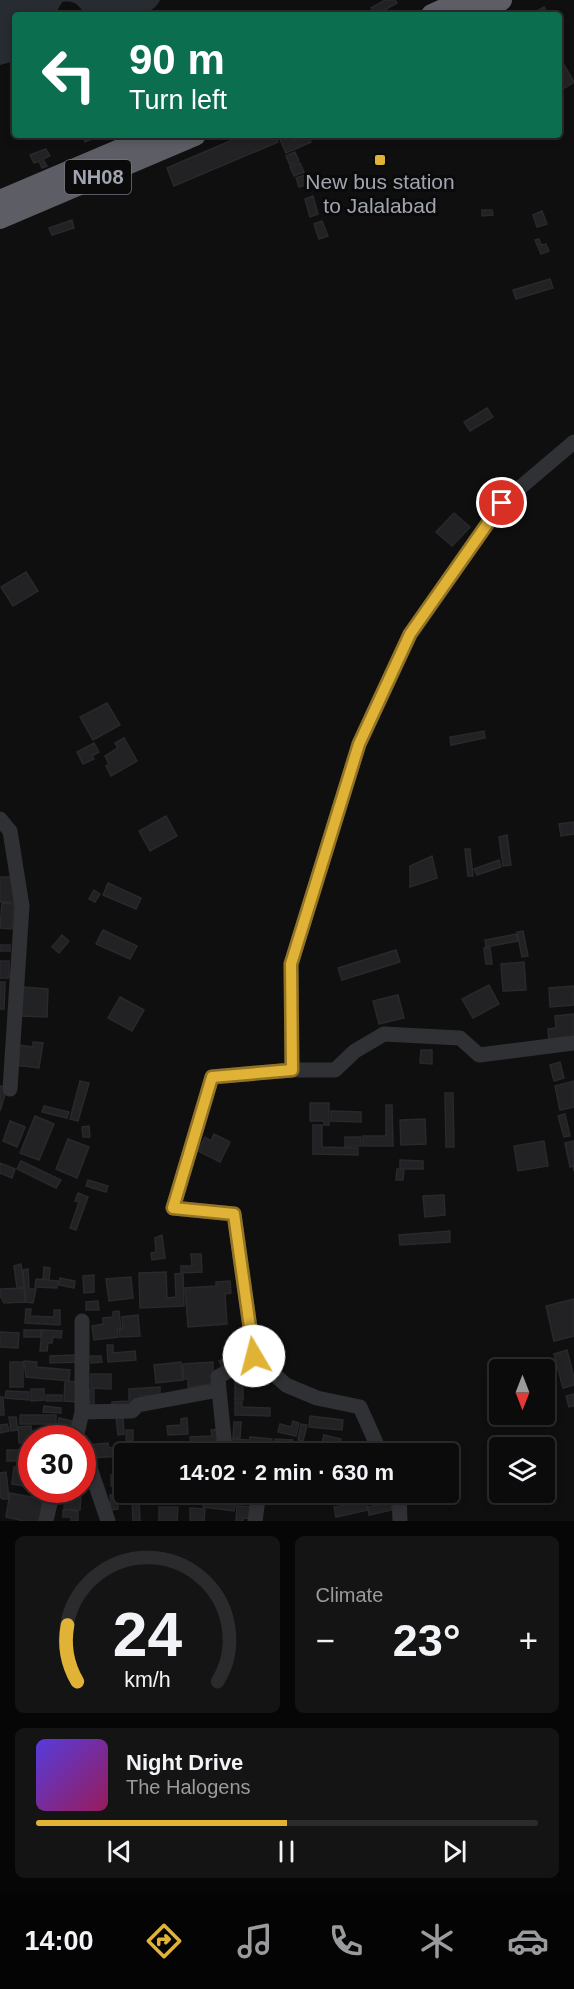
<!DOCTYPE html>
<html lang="en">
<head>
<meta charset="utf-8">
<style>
	body { margin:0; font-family:Helvetica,sans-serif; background:#141415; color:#f1f3f6; height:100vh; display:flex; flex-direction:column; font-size:22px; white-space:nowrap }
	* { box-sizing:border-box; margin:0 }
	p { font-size:20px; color:#9a9b9d }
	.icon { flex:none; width:33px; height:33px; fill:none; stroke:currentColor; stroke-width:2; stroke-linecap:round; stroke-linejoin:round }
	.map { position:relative; height:1521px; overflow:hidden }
	.details { display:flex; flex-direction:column; gap:15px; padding:15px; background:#060607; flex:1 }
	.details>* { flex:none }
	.top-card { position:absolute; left:12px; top:12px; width:550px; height:126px; border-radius:6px; box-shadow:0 3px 9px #0003,0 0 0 2px #2b2b2d; background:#0b6e4f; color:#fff; overflow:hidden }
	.needle { width:39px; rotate:180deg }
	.buttons { position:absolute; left:489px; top:1359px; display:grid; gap:12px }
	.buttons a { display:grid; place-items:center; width:66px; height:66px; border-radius:6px; background:#0b0b0c; box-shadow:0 3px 9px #0003,0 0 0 2px #2b2b2d; font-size:30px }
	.speed { position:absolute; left:18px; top:1425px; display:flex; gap:12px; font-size:30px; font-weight:700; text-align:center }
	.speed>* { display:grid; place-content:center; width:78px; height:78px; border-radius:50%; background:#0b0b0c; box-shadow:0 3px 9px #0003,0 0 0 2px #2b2b2d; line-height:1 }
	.speed .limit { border:9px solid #d22; background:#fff; color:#111 }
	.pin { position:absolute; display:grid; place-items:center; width:51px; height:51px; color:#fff; margin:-26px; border:3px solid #fff; border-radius:50%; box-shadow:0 2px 6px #0007 }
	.me { position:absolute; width:66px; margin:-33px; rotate:352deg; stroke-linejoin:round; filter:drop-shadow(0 0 4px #0008) }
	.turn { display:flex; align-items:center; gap:21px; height:126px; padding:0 18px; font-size:27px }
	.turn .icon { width:78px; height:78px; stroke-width:2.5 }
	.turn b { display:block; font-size:42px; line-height:51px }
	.big { font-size:45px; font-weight:600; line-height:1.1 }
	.details .card { flex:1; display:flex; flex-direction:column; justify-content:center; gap:9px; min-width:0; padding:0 21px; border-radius:9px; background:#141415 }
	.details .dial { align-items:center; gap:0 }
	.dial svg { height:156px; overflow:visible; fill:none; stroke:#2b2b2d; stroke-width:7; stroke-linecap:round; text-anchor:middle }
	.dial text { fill:#f1f3f6; stroke:none }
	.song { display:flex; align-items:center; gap:18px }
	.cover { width:72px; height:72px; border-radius:9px; background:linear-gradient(135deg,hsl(250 70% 55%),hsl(330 70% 35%)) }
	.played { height:6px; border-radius:3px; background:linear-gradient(90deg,#e0b337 50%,#2b2b2d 50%) }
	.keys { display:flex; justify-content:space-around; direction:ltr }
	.heat { display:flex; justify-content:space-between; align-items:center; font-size:33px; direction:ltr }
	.details .tiles { flex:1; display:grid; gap:15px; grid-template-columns:1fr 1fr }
	.card:last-child { grid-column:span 2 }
	.trip { position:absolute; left:114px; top:1443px; width:345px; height:60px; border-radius:6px; background:#0b0b0c; box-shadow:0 3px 9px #0003,0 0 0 2px #2b2b2d; font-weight:600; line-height:60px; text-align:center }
	.tab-bar { display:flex; height:96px; justify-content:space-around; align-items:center; background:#040405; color:#9a9b9d }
	.tab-bar .icon { width:42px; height:42px }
	.tab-bar .selected { color:#e0b337 }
	.tab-bar b { font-size:27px; color:#f1f3f6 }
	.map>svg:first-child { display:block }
	.water { fill:#272c32 }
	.building { fill:#222224; stroke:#29292c; stroke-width:1.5 }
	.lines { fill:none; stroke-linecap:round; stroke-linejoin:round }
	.minor { stroke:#303135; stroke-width:15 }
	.highway { stroke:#5d5e65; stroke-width:22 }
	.route-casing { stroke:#927424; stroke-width:15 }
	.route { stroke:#e0b337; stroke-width:10 }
	.poi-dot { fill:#e0b337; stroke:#0a0a0b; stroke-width:2 }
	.labels { text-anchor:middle; stroke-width:6; stroke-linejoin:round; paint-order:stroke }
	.shield { fill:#0a0a0b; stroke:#74767e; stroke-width:1.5 }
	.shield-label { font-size:20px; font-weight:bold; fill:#a1a5b0 }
	.poi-label { font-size:21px; fill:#a1a5b0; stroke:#0a0a0b }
</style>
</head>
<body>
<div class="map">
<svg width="574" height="1521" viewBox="0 0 574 1521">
	<rect width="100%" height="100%" fill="#0f0f10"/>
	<path class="water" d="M0,0H160C151,22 107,15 86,15C78,5 75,0 62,2L55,15H15V61L0,65Z"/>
	<path class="building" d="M385,0H395L397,3L376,15L371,8Z
		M544,7L549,15H530Z
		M560,58L574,82L565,88L560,79Z
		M82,135H97L98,136L85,142Z
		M244,135H275L278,142L174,186L167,168Z
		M278,135H291L294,141L308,135L311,142L286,153Z
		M46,149L50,156L43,159L47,166L42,168L39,161L34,163L30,155Z
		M295,152L299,161L290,165L286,156Z
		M300,163L304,172L294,176L290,167Z
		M305,175L308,184L299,187L296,178Z
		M313,196L318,214L310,217L305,199Z
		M482,210H492L493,215L482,216Z
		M542,211L547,224L537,227L533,215Z
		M72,220L74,228L52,235L49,228Z
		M322,221L328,236L319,239L314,224Z
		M539,239L541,245L546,244L549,251L541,254L535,240Z
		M550,279L553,288L516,299L513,290Z
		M487,408L493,417L470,431L464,422Z
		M454,513L470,527L452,546L436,532Z
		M26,572L38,591L13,606L1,587Z
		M107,703L120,725L93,740L80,717Z
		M484,731L485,738L451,745L450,737Z
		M124,738L137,761L111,776L106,766L109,764L105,756L118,748L115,743Z
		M94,743L99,752L92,756L94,759L83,764L77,752Z
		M166,816L177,836L150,851L139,831Z
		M574,822V834L561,836L559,824Z
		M507,835L511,865L503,866L499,837Z
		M465,849H470L473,876H468Z
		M432,856L437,878L410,887V866Z
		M499,860L501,867L477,875L474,869Z
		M0,877H17V902H0Z
		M108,883L141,898L136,909L103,895Z
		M94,890L100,894L95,902L89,899Z
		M2,903L14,904L12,929L0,928Z
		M103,930L137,946L130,959L96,944Z
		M523,931L528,956L522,957L517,932Z
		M516,934L518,941L486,947L485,940Z
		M62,935L69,941L59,953L52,947Z
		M0,945H10V951H0Z
		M484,948H490L492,964H486Z
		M396,950L400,962L342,980L338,968Z
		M0,961H9V978H0Z
		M524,962L526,990L503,991L501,964Z
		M0,982H5L4,1009H0Z
		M489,985L499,1004L473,1018L462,999Z
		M574,986V1005L550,1007L549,988Z
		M22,987L48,989L47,1017L21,1016Z
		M398,995L404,1018L379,1024L373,1001Z
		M120,997L144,1010L132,1031L108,1018Z
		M574,1014V1037L549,1040L548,1029L556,1028L555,1016Z
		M33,1042L43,1043L39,1068L15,1065L18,1045L33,1047Z
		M421,1050H432V1064L420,1063Z
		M560,1062L564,1078L554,1081L550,1065Z
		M80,1081L89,1083L78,1121L70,1119Z
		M574,1081V1107L560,1110L555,1086Z
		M0,1086L7,1088L0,1111Z
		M445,1093H453L454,1147H446Z
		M310,1103H329V1125H324V1121H310Z
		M386,1105H392L393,1146H363V1136H386Z
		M44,1106L69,1112L67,1118L42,1112Z
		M331,1111L361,1112V1122L331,1121Z
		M565,1114L570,1136L564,1137L558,1116Z
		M35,1116L54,1124L39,1160L20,1153Z
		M425,1119L426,1144L401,1145L400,1120Z
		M10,1121L25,1127L17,1147L3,1141Z
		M313,1125H322V1147L358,1148V1155L313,1154Z
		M89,1126L90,1137H83L82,1127Z
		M214,1134L230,1142L220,1162L198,1151L205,1137L211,1141Z
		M345,1137H361V1146H345Z
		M68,1139L89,1147L77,1178L56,1169Z
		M544,1141L548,1166L518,1171L514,1146Z
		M574,1141V1171L573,1166L570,1167L565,1143Z
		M400,1160L423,1161V1169H400Z
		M21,1161L61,1180L56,1188L17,1169Z
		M0,1163L15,1169L12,1178L0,1173Z
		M397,1169H404L403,1180H396Z
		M88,1180L108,1186L106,1192L86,1186Z
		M78,1193L88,1197L76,1230L70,1228L79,1202L75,1201Z
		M444,1195L445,1215L425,1217L423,1196Z
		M450,1231V1242L400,1245L399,1235Z
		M162,1235L165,1258L152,1260L151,1253L156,1252L155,1238Z
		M191,1254H201L202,1272L181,1273V1266H192Z
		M21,1264L24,1287L17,1288L14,1266Z
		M44,1267L50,1268L49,1280L43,1279Z
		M28,1269L29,1289H36L33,1303L26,1302L23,1270Z
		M166,1272L167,1298L176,1297L175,1274L183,1273L184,1306L140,1308L139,1273Z
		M94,1275V1292L84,1293L83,1276Z
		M131,1277L133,1298L109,1301L106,1279Z
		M60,1278L75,1281L74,1288L59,1285Z
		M36,1279L58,1281L57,1288L35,1287Z
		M230,1281L231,1293L225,1294L227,1324L188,1327L185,1288L216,1286V1282Z
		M24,1288L25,1302L4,1303L0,1295V1289Z
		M574,1299V1336L554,1341L546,1306Z
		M98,1301L99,1310H86V1302Z
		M26,1309H31L30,1316L54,1317V1310H60V1325L25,1323Z
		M119,1311L121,1329H117L118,1337L94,1340L92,1326L103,1324V1318L113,1317V1312Z
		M138,1315L140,1336L120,1337L119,1330L123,1329L122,1317Z
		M24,1330H41L40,1337H24Z
		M42,1330L62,1331L61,1338L53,1337L52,1343H48L47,1351H40Z
		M0,1332L19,1333L18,1348L0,1347Z
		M107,1345H113V1353L135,1351L136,1360L108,1362Z
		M567,1350L574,1378V1385L563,1388L554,1354Z
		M235,1353V1360L222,1367L219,1361Z
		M77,1355V1362L50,1363V1356Z
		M90,1356H101L102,1362L91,1363Z
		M24,1361L37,1362L36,1367L70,1370L69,1381L26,1377Z
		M10,1362H23V1387H10Z
		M181,1362L183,1380L156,1383L154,1365Z
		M213,1362V1383L188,1388V1379H184L183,1364Z
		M91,1374H111V1389L91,1388Z
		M65,1381L80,1382L79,1402L64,1401Z
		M235,1381H243V1400H235Z
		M160,1387V1395L140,1396L141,1401L112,1408V1402L129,1401V1389Z
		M31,1389H44V1400L31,1401Z
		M87,1390H94V1411H87Z
		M6,1391L29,1392V1400L5,1398Z
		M574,1394V1406L569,1407L566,1396Z
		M46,1395H62V1401H46Z
		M0,1397H3L4,1415H0Z
		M235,1402H242V1407L270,1408V1416L235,1415Z
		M44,1406L61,1408V1413L43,1412Z
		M20,1415H56V1424H20Z
		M116,1416H123L124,1434L118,1435Z
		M310,1416L343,1420L342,1430L309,1427Z
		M9,1417H16L18,1430L11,1431Z
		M59,1418L72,1421L69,1437L63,1435L64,1431L57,1429Z
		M187,1418L188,1434L168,1435L167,1426L181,1425V1419Z
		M293,1421L299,1423L296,1436L278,1432L280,1424L291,1427Z
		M234,1422H241L240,1438H233Z
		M7,1424L9,1431L0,1433V1425Z
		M301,1424L307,1425L303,1441L298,1440Z
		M31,1426L33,1438H32V1442L19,1443L18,1427Z
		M220,1429L222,1445L191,1446L190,1437L212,1436L211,1430Z
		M126,1430H133V1441H126Z
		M324,1435L341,1439L337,1454L320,1450Z
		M250,1437L272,1439V1448L249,1447Z
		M232,1439L249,1440L248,1447L232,1446Z
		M275,1439L293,1440L292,1450L274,1448Z
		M134,1442V1454H124V1456L88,1458V1445L108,1443L109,1448L125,1447V1443Z
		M7,1450H29V1456H22V1461H7Z
		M27,1464H32V1487L12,1484L14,1467Z
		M6,1472L9,1499H3L0,1497V1473Z
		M111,1475H124V1486H111Z
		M126,1492H137V1498L126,1499Z
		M10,1493L43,1499L39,1521H24L6,1517Z
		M65,1494L81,1495L80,1510L64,1509Z
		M117,1494L118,1509L111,1510L110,1495Z
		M204,1498L236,1501L234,1511L203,1507Z
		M139,1499L140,1521H133L132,1500Z
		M366,1501L368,1510L336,1517L334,1507Z
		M391,1502L392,1510L369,1515L368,1507Z
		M237,1506L254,1507L252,1519L243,1518V1521H236Z
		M159,1507H178L177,1521H159Z
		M190,1508L205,1509L204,1521H190Z
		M63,1510L78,1511V1521H71V1517H63Z"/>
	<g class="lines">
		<path class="minor" d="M0,819L10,831L22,906L10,1089
			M292,1070L291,964L359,744L410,635L502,503L574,442
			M219,1390L225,1448L261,1454
			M82,1412L132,1411L138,1405L219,1390L218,1377L254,1356
			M76,1438L82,1412V1321
			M381,1454L360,1407L317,1398L286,1385L254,1356L234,1214L173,1208L212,1077L292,1070H335L355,1051L384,1034L460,1038L479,1055L574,1043
			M82,1455L88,1462L108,1521
			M399,1492L400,1521
			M46,1521L53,1490
			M255,1521L259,1492"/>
		<path class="highway" d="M432,15L465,0
			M468,15L501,0
			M2,200L155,135
			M0,218L195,135"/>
	</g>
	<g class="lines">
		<defs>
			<path id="route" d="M254,1356L234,1214L173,1208L212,1077L292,1070L291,964L359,744L410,634L502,503"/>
		</defs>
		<use href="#route" class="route-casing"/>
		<use href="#route" class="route"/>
	</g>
	<rect class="poi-dot" x="374" y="154" width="12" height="12" rx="3"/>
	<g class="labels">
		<rect class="shield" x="65" y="160" width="66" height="34" rx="4.5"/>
		<g class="shield-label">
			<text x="98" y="184">NH08</text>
		</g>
		<g class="poi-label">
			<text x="380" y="189">New bus station<tspan x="380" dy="24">to Jalalabad</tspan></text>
		</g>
	</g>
</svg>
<div class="buttons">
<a><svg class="needle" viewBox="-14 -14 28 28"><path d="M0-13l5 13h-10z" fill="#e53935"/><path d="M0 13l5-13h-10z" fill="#9a9b9d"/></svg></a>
<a><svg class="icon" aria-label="layers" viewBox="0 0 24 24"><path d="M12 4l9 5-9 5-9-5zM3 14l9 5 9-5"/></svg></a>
</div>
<div class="speed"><div class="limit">30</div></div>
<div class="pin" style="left:502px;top:503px;background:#d93025"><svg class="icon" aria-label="arrive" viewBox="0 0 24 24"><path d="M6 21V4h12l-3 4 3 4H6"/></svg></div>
<svg class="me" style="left:254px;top:1356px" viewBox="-20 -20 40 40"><circle r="19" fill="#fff"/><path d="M0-13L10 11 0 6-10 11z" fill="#e0b337"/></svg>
<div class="trip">14:02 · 2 min · 630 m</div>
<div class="top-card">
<div class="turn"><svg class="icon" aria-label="left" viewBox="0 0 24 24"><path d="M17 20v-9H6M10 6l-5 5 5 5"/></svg><div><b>90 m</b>Turn left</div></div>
</div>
</div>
<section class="details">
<div class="tiles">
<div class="card dial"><svg viewBox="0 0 100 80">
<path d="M14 69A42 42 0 1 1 86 69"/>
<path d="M14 69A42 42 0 0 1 9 40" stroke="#e0b337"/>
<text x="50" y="56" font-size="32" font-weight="700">24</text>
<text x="50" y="72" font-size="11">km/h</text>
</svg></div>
<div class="card"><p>Climate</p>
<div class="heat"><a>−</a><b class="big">23°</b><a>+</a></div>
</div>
<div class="card">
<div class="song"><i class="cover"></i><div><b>Night Drive</b><p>The Halogens</p></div></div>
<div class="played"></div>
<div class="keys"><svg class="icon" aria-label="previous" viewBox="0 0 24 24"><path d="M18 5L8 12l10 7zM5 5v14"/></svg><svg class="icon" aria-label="pause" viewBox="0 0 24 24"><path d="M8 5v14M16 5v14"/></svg><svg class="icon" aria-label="next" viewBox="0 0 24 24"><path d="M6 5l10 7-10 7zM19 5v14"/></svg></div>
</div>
</div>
</section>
<nav class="tab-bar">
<b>14:00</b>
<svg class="icon selected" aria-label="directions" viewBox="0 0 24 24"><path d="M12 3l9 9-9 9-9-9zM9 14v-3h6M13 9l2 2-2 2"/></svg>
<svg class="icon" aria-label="music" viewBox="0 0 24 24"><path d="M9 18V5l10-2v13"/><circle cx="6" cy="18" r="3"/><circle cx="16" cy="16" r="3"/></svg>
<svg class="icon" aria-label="phone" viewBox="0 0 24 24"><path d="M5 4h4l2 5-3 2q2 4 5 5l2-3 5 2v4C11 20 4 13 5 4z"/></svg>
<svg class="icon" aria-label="climate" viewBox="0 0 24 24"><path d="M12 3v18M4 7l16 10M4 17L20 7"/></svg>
<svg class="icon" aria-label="car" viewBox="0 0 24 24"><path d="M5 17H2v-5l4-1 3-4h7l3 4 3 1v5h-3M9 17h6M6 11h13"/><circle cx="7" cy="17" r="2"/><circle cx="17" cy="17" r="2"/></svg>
</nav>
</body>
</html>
